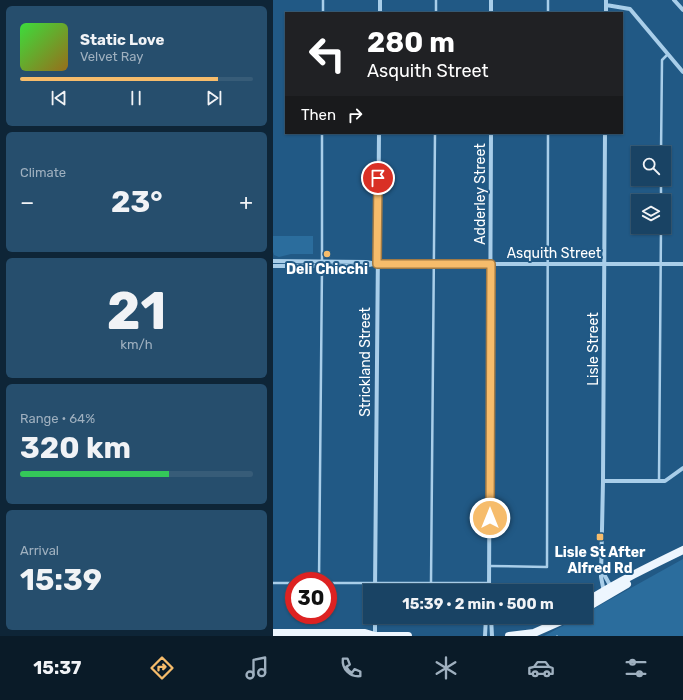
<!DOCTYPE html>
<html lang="en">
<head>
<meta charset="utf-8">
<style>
	body { margin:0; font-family:Rubik,sans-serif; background:#264e6d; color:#f1f3f6; height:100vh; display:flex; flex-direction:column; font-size:15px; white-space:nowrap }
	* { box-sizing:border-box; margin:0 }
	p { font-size:13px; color:#9fb0bf }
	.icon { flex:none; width:22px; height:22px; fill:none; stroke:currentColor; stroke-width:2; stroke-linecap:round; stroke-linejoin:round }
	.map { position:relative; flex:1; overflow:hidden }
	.side { display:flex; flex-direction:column; gap:6px; padding:6px; background:#0e2537; width:273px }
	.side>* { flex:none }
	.guide { position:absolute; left:12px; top:12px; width:338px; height:122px; border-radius:0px; box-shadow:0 1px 3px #0004,0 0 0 1px #375c78; background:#202124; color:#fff; overflow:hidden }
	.controls { position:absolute; left:358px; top:146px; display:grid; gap:8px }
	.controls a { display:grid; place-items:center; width:40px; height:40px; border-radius:0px; background:#194364; box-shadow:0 1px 3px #0004,0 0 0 1px #375c78; font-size:20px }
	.speed { position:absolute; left:12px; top:572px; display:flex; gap:8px; font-size:20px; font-weight:700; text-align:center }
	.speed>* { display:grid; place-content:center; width:52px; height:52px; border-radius:50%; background:#194364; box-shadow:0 1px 3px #0004,0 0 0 1px #375c78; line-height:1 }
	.speed .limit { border:6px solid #d22; background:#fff; color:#111 }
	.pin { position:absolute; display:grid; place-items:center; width:34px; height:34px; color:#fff; margin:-17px; border:2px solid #fff; border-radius:50%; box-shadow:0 1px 4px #0007 }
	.me { position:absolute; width:44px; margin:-22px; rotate:0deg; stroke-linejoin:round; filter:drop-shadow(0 0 3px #0008) }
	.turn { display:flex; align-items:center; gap:14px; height:84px; padding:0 16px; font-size:18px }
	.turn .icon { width:52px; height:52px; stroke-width:2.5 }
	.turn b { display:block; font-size:28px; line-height:34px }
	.then { display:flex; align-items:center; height:38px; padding:0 16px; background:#0003; gap:8px; font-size:15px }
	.big { font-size:30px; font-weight:700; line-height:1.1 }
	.side .widget { flex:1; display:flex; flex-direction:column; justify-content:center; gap:6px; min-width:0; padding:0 14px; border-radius:6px; background:#264e6d }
	.side .dial { align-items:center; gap:0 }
	.dial b { font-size:52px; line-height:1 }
	.song { display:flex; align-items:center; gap:12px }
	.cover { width:48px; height:48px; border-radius:6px; background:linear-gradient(135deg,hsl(120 70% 55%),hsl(40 70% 35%)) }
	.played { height:4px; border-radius:2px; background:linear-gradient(90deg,#f6bc6b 85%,#375c78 85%) }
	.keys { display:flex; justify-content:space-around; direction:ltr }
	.heat { display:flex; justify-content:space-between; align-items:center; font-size:22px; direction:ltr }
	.charge { height:6px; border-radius:3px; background:linear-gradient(90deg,#34c759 64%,#375c78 0) }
	.trip { position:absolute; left:90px; top:584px; width:230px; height:40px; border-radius:0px; background:#194364; box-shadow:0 1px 3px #0004,0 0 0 1px #375c78; font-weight:700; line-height:40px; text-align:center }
	.tabs { display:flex; height:64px; justify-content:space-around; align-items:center; background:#0a1b28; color:#9fb0bf }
	.tabs .icon { width:28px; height:28px }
	.tabs .selected { color:#f6bc6b }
	.tabs b { font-size:18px; color:#f1f3f6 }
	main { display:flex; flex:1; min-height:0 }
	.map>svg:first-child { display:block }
	.green { fill:#2b6d9d }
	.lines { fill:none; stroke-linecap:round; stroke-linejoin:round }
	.path { stroke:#a9cee9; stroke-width:1; stroke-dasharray:2 3; stroke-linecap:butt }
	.lane { stroke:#a9cee9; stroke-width:2.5 }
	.street { stroke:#a9cee9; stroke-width:4 }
	.primary { stroke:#edf6fe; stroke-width:8 }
	.route-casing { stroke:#a07a46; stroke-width:10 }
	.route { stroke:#f6bc6b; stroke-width:7 }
	.poi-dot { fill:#f6bc6b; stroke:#215985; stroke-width:1.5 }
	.labels { text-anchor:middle; stroke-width:4; stroke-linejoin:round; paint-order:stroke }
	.street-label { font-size:14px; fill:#fff; stroke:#215985 }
	.poi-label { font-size:14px; font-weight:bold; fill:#fff; stroke:#215985 }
</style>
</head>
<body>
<main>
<section class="side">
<div class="widget">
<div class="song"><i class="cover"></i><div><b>Static Love</b><p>Velvet Ray</p></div></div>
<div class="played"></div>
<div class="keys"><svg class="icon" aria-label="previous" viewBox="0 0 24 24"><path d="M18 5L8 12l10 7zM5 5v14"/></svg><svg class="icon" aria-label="pause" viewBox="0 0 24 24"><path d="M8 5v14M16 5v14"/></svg><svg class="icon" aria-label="next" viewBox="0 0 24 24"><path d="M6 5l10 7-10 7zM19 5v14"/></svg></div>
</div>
<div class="widget"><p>Climate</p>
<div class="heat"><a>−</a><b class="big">23°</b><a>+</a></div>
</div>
<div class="widget dial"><b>21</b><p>km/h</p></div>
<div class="widget"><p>Range · 64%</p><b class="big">320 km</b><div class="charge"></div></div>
<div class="widget"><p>Arrival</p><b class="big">15:39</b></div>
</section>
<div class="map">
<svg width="410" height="636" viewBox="0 0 410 636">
	<rect width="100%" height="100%" fill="#215985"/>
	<path class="green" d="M0,236H40V254H18L6,257L1,255L0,252Z
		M410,559V636H271L306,617H313V613Z"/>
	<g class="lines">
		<path class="path" d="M283,636H287"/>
		<path class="lane" d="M50,13V0
			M163,13V0
			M275,13V0
			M388,153L389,60L395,54
			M388,201V179
			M49,262V133
			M386,481L388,227
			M216,566L274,567L275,133
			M46,581L49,266
			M0,583H21
			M55,583H216
			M158,583L162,133"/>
		<path class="street" d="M333,0V13
			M401,0L410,10
			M333,5L357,9L410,72
			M107,13V0
			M218,13V0
			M0,261L93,262L104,264H410
			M0,266H92L100,264
			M330,481H392L410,468
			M329,568L332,576L338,587
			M102,591L106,133
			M216,591L218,133
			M331,592L328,577L330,481L332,133
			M102,617V636
			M218,617L219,636
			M212,636L213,617"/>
		<path class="primary" d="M313,602C344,582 377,566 410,550
			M313,608L354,584
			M0,633H92L102,636H135
			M236,636L261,633L297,617"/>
	</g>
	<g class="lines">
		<defs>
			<path id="route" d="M105,178L104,264H218L217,518"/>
		</defs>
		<use href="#route" class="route-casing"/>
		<use href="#route" class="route"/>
	</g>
	<g class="poi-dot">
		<circle cx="54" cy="254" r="4"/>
		<rect x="323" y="533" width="8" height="8" rx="2"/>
	</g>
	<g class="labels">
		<g class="street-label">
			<text transform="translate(207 194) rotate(-90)" y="5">Adderley Street</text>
			<text x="281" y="258">Asquith Street</text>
			<text transform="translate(320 349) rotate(-90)" y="5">Lisle Street</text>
			<text transform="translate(92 362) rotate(-90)" y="5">Strickland Street</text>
		</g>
		<g class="poi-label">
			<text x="54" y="274">Deli Chicchi</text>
			<text x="327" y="557">Lisle St After<tspan x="327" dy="16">Alfred Rd</tspan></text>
		</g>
	</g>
</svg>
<div class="controls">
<a><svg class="icon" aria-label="search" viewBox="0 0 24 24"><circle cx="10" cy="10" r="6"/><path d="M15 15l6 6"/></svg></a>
<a><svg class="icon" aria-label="layers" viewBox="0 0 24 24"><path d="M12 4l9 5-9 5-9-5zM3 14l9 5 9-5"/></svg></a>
</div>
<div class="speed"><div class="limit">30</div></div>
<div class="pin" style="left:105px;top:178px;background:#d93025"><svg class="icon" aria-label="arrive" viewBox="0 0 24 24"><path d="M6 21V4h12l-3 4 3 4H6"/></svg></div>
<svg class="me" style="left:217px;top:518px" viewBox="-20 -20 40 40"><circle r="17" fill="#f6bc6b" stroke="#fff" stroke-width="3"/><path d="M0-11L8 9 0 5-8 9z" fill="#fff"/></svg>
<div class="trip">15:39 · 2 min · 500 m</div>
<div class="guide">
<div class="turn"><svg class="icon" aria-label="left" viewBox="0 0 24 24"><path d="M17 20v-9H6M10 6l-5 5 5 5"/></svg><div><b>280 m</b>Asquith Street</div></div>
<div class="then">Then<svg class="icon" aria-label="right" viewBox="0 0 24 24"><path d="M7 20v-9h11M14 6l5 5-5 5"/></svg></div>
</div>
</div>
</main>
<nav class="tabs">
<b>15:37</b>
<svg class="icon selected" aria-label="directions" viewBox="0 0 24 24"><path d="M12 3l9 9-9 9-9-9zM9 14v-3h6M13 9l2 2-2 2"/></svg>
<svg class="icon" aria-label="music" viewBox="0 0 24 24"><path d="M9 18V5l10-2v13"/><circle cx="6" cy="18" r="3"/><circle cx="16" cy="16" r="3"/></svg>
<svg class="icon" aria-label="phone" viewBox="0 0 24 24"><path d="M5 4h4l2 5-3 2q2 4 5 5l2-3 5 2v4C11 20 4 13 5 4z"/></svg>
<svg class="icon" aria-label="climate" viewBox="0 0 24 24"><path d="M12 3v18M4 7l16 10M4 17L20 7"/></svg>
<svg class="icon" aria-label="car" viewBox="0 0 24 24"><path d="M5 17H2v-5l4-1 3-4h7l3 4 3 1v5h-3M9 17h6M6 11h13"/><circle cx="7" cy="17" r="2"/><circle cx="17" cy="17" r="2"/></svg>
<svg class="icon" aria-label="filters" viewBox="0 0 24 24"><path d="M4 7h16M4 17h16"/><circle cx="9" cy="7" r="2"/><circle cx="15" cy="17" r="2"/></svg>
</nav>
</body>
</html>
